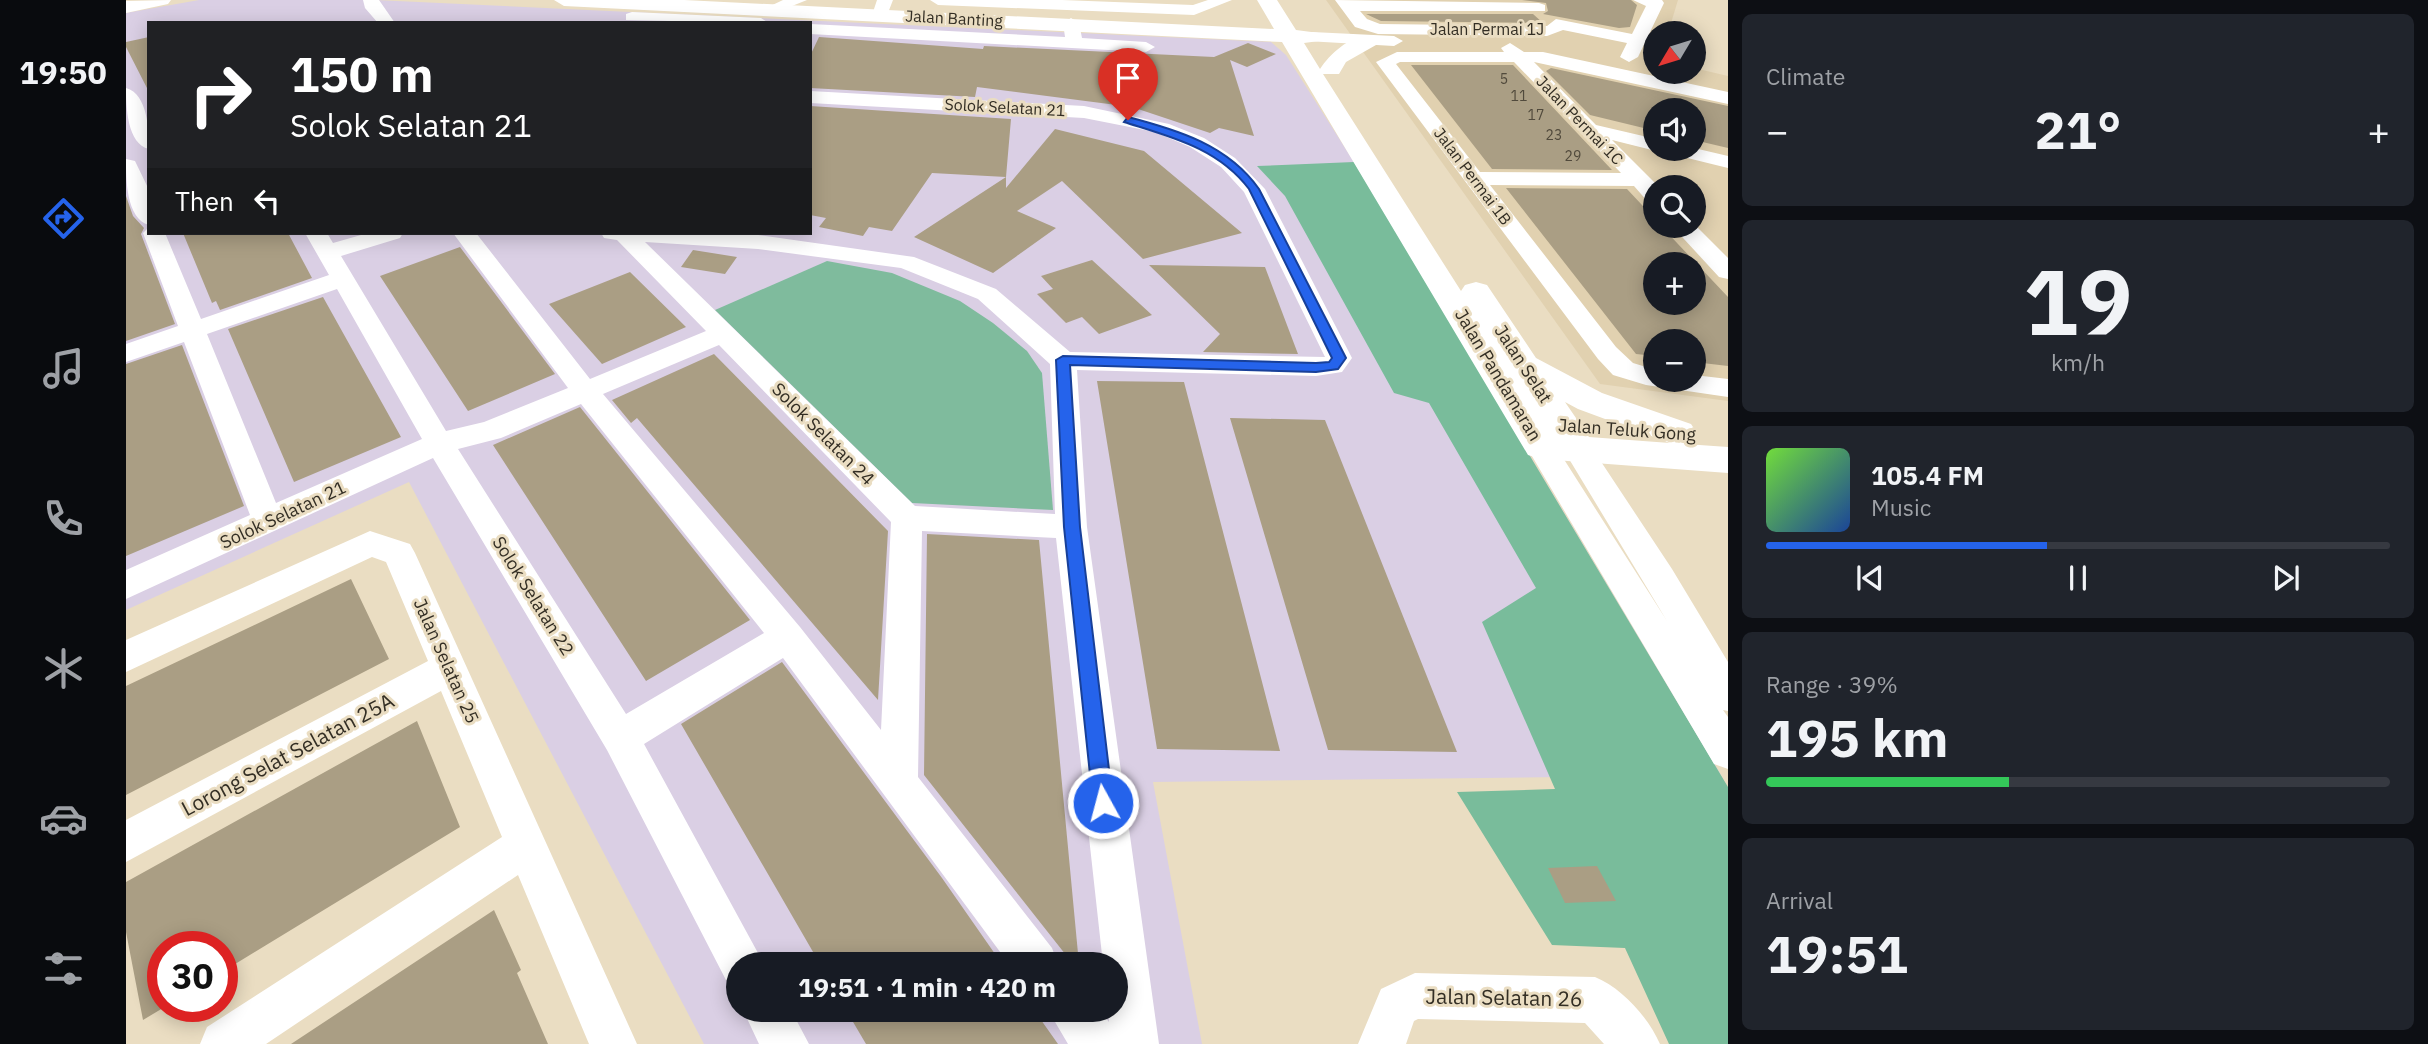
<!DOCTYPE html>
<html lang="en">
<head>
<meta charset="utf-8">
<style>
	body { margin:0; font-family:"IBM Plex Sans",sans-serif; background:#20242c; color:#f1f3f6; height:100vh; display:flex; flex-direction:column; font-size:26px; white-space:nowrap }
	* { box-sizing:border-box; margin:0 }
	p { font-size:23px; color:#9ea1a6 }
	.icon { flex:none; width:38px; height:38px; fill:none; stroke:currentColor; stroke-width:2; stroke-linecap:round; stroke-linejoin:round }
	.map { position:relative; flex:1; overflow:hidden }
	.side { display:flex; flex-direction:column; gap:14px; padding:14px; background:#0d0f14; width:700px }
	.side>* { flex:none }
	.banner { position:absolute; left:21px; top:21px; width:665px; height:214px; border-radius:0px; box-shadow:0 4px 18px #0003; background:#202124; color:#fff; overflow:hidden }
	.needle { width:46px; rotate:232deg }
	.controls { position:absolute; left:1517px; top:21px; display:grid; gap:14px }
	.controls a { display:grid; place-items:center; width:63px; height:63px; border-radius:50%; background:#171b24; box-shadow:0 4px 18px #0003; font-size:35px }
	.speed { position:absolute; left:21px; top:931px; display:flex; gap:14px; font-size:35px; font-weight:700; text-align:center }
	.speed>* { display:grid; place-content:center; width:91px; height:91px; border-radius:50%; background:#171b24; box-shadow:0 4px 18px #0003; line-height:1 }
	.speed .limit { border:10px solid #d22; background:#fff; color:#111 }
	.pin { position:absolute; display:grid; place-items:center; width:60px; height:60px; color:#fff; margin:-72px -30px; border-radius:50% 50% 50% 0; rotate:-45deg; box-shadow:0 0 7px #0007 }
	.pin .icon { rotate:45deg }
	.me { position:absolute; width:77px; margin:-38px; rotate:353deg; stroke-linejoin:round; filter:drop-shadow(0 0 5px #0008) }
	.turn { display:flex; align-items:center; gap:24px; height:147px; padding:0 28px; font-size:32px }
	.turn .icon { width:91px; height:91px; stroke-width:2.5 }
	.turn b { display:block; font-size:49px; line-height:60px }
	.then { display:flex; align-items:center; height:66px; padding:0 28px; background:#0003; gap:14px; font-size:26px }
	.big { font-size:52px; font-weight:700; line-height:1.1 }
	.side .widget { flex:1; display:flex; flex-direction:column; justify-content:center; gap:10px; min-width:0; padding:0 24px; border-radius:10px; background:#20242c }
	.side .dial { align-items:center; gap:0 }
	.dial b { font-size:91px; line-height:1 }
	.song { display:flex; align-items:center; gap:21px }
	.cover { width:84px; height:84px; border-radius:10px; background:linear-gradient(135deg,hsl(100 70% 55%),hsl(220 70% 35%)) }
	.played { height:7px; border-radius:4px; background:linear-gradient(90deg,#2563eb 45%,#363941 45%) }
	.keys { display:flex; justify-content:space-around; direction:ltr }
	.heat { display:flex; justify-content:space-between; align-items:center; font-size:38px; direction:ltr }
	.charge { height:10px; border-radius:5px; background:linear-gradient(90deg,#34c759 39%,#363941 0) }
	.trip { position:absolute; left:600px; top:952px; width:402px; height:70px; border-radius:35px; background:#171b24; box-shadow:0 4px 18px #0003; font-weight:700; line-height:70px; text-align:center }
	main { display:flex; flex:1; min-height:0 }
	.dock { display:flex; flex-direction:column; width:126px; justify-content:space-around; align-items:center; background:#090b0e; color:#9ea1a6 }
	.dock .icon { width:49px; height:49px }
	.dock .active { color:#2563eb }
	.dock b { font-size:32px; color:#f1f3f6 }
	.map>svg:first-child { display:block }
	.built { fill:#e1d1b0; fill-rule:evenodd }
	.industrial { fill:#dacfe4; fill-rule:evenodd }
	.green { fill:#7fbb9d }
	.forest { fill:#79bc9b }
	.building { fill:#aa9e84; fill-rule:evenodd }
	.lines { fill:none; stroke-linecap:round; stroke-linejoin:round }
	.minor { fill:#fff; fill-rule:evenodd }
	.major { fill:#fff; fill-rule:evenodd }
	.route { fill:#2563eb; stroke:#184099; stroke-width:2 }
	.labels { text-anchor:middle; stroke-width:6; stroke-linejoin:round; paint-order:stroke }
	.number-label { font-size:14px; fill:#514a3c }
	.far-street-label { font-size:16px; fill:#332e24; stroke:#eaddc2 }
	.street-label { font-size:18px; fill:#332e24; stroke:#eaddc2 }
	.near-street-label { font-size:21px; fill:#332e24; stroke:#eaddc2 }
</style>
</head>
<body>
<main>
<nav class="dock">
<b>19:50</b>
<svg class="icon active" aria-label="directions" viewBox="0 0 24 24"><path d="M12 3l9 9-9 9-9-9zM9 14v-3h6M13 9l2 2-2 2"/></svg>
<svg class="icon" aria-label="music" viewBox="0 0 24 24"><path d="M9 18V5l10-2v13"/><circle cx="6" cy="18" r="3"/><circle cx="16" cy="16" r="3"/></svg>
<svg class="icon" aria-label="phone" viewBox="0 0 24 24"><path d="M5 4h4l2 5-3 2q2 4 5 5l2-3 5 2v4C11 20 4 13 5 4z"/></svg>
<svg class="icon" aria-label="climate" viewBox="0 0 24 24"><path d="M12 3v18M4 7l16 10M4 17L20 7"/></svg>
<svg class="icon" aria-label="car" viewBox="0 0 24 24"><path d="M5 17H2v-5l4-1 3-4h7l3 4 3 1v5h-3M9 17h6M6 11h13"/><circle cx="7" cy="17" r="2"/><circle cx="17" cy="17" r="2"/></svg>
<svg class="icon" aria-label="filters" viewBox="0 0 24 24"><path d="M4 7h16M4 17h16"/><circle cx="9" cy="7" r="2"/><circle cx="15" cy="17" r="2"/></svg>
</nav>
<div class="map">
<svg width="1602" height="1044" viewBox="0 0 1602 1044">
	<rect width="100%" height="100%" fill="#eaddc2"/>
	<path class="built" d="M1200,0H1552L1542,33H1530V72H1568V68L1602,76V401L1474,384ZM1530,110H1568V149H1530ZM1530,187H1568V226H1530ZM1530,264H1568V303H1530ZM1530,341H1568V380H1530Z"/>
	<path class="industrial" d="M73,0H249L1145,42L1160,55L1228,162L1595,775L1027,782L1076,1044H578L283,482L0,610V13ZM23,23H684V233H23ZM612,964H990V1010H612Z"/>
	<path class="green" d="M701,261L766,273L834,301L867,323L901,351L916,373L927,510L786,503L589,310Z"/>
	<path class="forest" d="M1228,162L1602,787V1044H1543L1499,948L1426,945L1331,792L1429,789L1356,622L1410,588L1303,403L1268,393L1159,196L1131,166Z"/>
	<path class="building" d="M1396,0H1505L1511,5L1504,27L1493,28L1417,14L1422,11L1420,3Z
		M1240,14H1407L1417,23L1255,21Z
		M23,37V92L0,47V42Z
		M693,37L857,49L858,46L1088,57L1122,43L1150,54L1121,67L1104,60L1128,136L1093,128L1084,133L1006,107L851,87L849,97L684,88V56Z
		M1285,65H1387L1486,170L1366,169Z
		M1425,68L1602,106V148L1568,140V110H1530V131L1464,115L1420,71Z
		M684,106L885,119L880,177L806,173L766,231L743,227L737,236L693,227L700,218L684,215Z
		M929,129L1018,151L1116,233L1017,259L936,181L891,211L930,228L867,273L788,237L880,177V188Z
		M1380,188L1501,189L1530,220V226H1535L1602,297V366L1568,362V341H1530V356L1510,354ZM1530,264H1568V303H1530Z
		M0,196L7,216L18,228L15,234L49,324L0,341Z
		M57,233H162L186,278L94,310L90,301L86,303Z
		M334,247L429,374L342,411L254,276Z
		M567,250L611,257L599,274L555,267Z
		M966,260L1026,315L973,334L956,317L940,323L911,294L927,289L915,276Z
		M1023,265L1139,267L1172,354L1077,352L1094,334Z
		M504,272L560,327L476,364L423,304Z
		M197,297L275,437L168,482L102,329Z
		M56,345L118,506L0,556V364Z
		M588,354L762,531L752,700L511,418L505,423L486,400Z
		M971,381L1058,382L1154,751L1031,749Z
		M454,407L624,620L520,681L367,445Z
		M1104,418L1199,420L1331,752L1202,750Z
		M801,534L913,540L953,964H947L798,775Z
		M225,579L263,659L0,795V686Z
		M656,662L816,878L876,964H694L555,724Z
		M291,721L334,827L96,972V947H37V1008L17,1020L0,932V882Z
		M1471,866L1490,901L1439,903L1422,868Z
		M368,910L395,970L391,973L422,1044H165Z
		M720,1010H908L932,1044H740Z"/>
	<g class="lines">
		<path class="minor" d="M237,0H253L269,23H252L239,8Z
			M657,0H681L646,14L638,9Z
			M751,0H767L760,18H748L746,15Z
			M804,0H936L1067,5L1082,0H1106L1068,15L812,5Z
			M1209,0L1413,3L1419,5V11H1234L1241,19L1254,24L1421,26L1430,19L1506,34L1520,6L1507,0H1536L1538,3L1512,57L1503,62L1494,57L1501,43L1437,30L1421,36L1252,34L1229,27Z
			M506,12L635,18L643,23L500,20V14Z
			M945,18L953,23L956,38L1020,42L1029,47L1020,52L684,34V24L939,37L937,23Z
			M1186,32L1268,36L1277,41L1268,46L1180,41L1177,37L1180,33Z
			M1384,43L1398,52H1417L1602,92V104L1408,62L1470,125L1530,139V149H1537L1530,151L1486,140L1533,187H1530V203L1522,202L1508,186L1364,185L1490,347L1507,363L1530,370V380H1568V375L1602,379V397L1520,385L1487,375L1472,359L1250,62L1271,52H1378L1375,48ZM1274,62H1388L1495,173L1354,172L1270,64Z
			M0,88C22,94 23,131 23,149C1,144 0,106 0,88Z
			M684,91L958,106L1043,124L1078,138L1109,158L1139,189L1226,358L1216,372L1190,376L951,370L961,527L1033,1044H942L922,1010H974L983,1022L982,1010H990V964H977L930,538L796,531L792,777L926,948L932,964H883L657,658L518,744L638,964H612V985L600,980L481,750L307,458L0,599V570L124,515L58,342L0,362V344L52,326L17,233L23,227V233H39L75,319L203,275L179,233H201L207,243L242,233H277L274,238L215,256L320,431L358,422L442,388L327,233H350L464,379L580,331L491,240L478,238L475,233L632,235L788,257L870,289L944,352L1199,357L1118,192L1095,167L1064,147L1029,132L958,118L684,103ZM519,242L632,249L775,268L852,299L924,364L929,514L789,506ZM211,289L296,439L150,503L81,334ZM593,345L765,522L755,730L674,627L477,394ZM455,404L638,633L500,714L332,449L375,438Z
			M1568,148L1602,156V168L1541,153L1538,149Z
			M0,159L9,161L23,190V225C0,219 0,178 0,159Z
			M1568,224L1602,258V279L1593,277L1546,226Z
			M1415,436L1425,439L1541,621L1437,449L1442,442L1452,439L1462,442L1546,569L1602,662V711L1597,710L1602,717V769L1588,764L1400,446L1405,439Z
			M244,531L284,544L289,553L511,1044H463L392,875L140,1044H74L81,1027L376,837L315,691L0,862V820L302,661L260,562L246,557L0,672V640Z
			M1289,973L1469,977C1496,988 1522,1017 1534,1044H1478L1459,1023L1292,1019L1288,1021L1280,1044H1232L1255,989Z
			M617,1010H665L683,1044H633Z"/>
		<path class="major" d="M45,0L42,4L0,13V1Z
			M428,0H558L1148,29L1131,0H1151L1170,30L1193,33L1196,37L1193,41L1178,43L1194,69C1205,52 1229,31 1250,37L1254,41L1250,45L1220,62L1213,74H1197L1335,291L1339,285L1350,282L1361,285L1410,358L1476,393L1565,424L1571,433L1565,442L1559,444L1602,447V473L1415,459L1402,455L1156,42L438,6ZM1439,402L1452,409L1544,443L1463,437Z"/>
	</g>
	<path class="route" d="M1002,117C1052,130 1102,145 1133,189L1220,358L1212,369L1190,372L944,365L954,527L987,803L984,809L977,812L970,809L967,803L938,527L930,360L937,356L1190,363L1203,362L1206,358L1123,189C1092,148 1045,137 998,122Z"/>
	<g class="labels">
		<g class="number-label">
			<text x="1378" y="84">5</text>
			<text x="1393" y="101">11</text>
			<text x="1410" y="120">17</text>
			<text x="1428" y="140">23</text>
			<text x="1447" y="161">29</text>
		</g>
		<g class="far-street-label">
			<text transform="translate(828 18) rotate(3)" y="6">Jalan Banting</text>
			<text x="1361" y="35">Jalan Permai 1J</text>
			<text transform="translate(879 107) rotate(3)" y="6">Solok Selatan 21</text>
			<text transform="translate(1454 120) rotate(46)" y="6">Jalan Permai 1C</text>
			<text transform="translate(1347 176) rotate(53)" y="6">Jalan Permai 1B</text>
		</g>
		<g class="street-label">
			<text transform="translate(1397 364) rotate(57)" y="6">Jalan Selat</text>
			<text transform="translate(1372 375) rotate(59)" y="6">Jalan Pandamaran</text>
			<text transform="translate(1501 430) rotate(4)" y="6">Jalan Teluk Gong</text>
			<text transform="translate(697 434) rotate(45)" y="6">Solok Selatan 24</text>
			<text transform="translate(157 515) rotate(-25)" y="6">Solok Selatan 21</text>
			<text transform="translate(407 596) rotate(58)" y="6">Solok Selatan 22</text>
			<text transform="translate(320 661) rotate(66)" y="6">Jalan Selatan 25</text>
		</g>
		<g class="near-street-label">
			<text transform="translate(162 755) rotate(-28)" y="7">Lorong Selat Selatan 25A</text>
			<text transform="translate(1378 998) rotate(1)" y="7">Jalan Selatan 26</text>
		</g>
	</g>
</svg>
<div class="controls">
<a><svg class="needle" viewBox="-14 -14 28 28"><path d="M0-13l5 13h-10z" fill="#e53935"/><path d="M0 13l5-13h-10z" fill="#9ea1a6"/></svg></a>
<a><svg class="icon" aria-label="sound" viewBox="0 0 24 24"><path d="M4 9h4l5-4v14l-5-4H4zM17 9q2 3 0 6"/></svg></a>
<a><svg class="icon" aria-label="search" viewBox="0 0 24 24"><circle cx="10" cy="10" r="6"/><path d="M15 15l6 6"/></svg></a>
<a>+</a>
<a>−</a>
</div>
<div class="speed"><div class="limit">30</div></div>
<div class="pin" style="left:1002px;top:120px;background:#d93025"><svg class="icon" aria-label="arrive" viewBox="0 0 24 24"><path d="M6 21V4h12l-3 4 3 4H6"/></svg></div>
<svg class="me" style="left:977px;top:803px" viewBox="-20 -20 40 40"><circle r="17" fill="#2563eb" stroke="#fff" stroke-width="3"/><path d="M0-11L8 9 0 5-8 9z" fill="#fff"/></svg>
<div class="trip">19:51 · 1 min · 420 m</div>
<div class="banner">
<div class="turn"><svg class="icon" aria-label="right" viewBox="0 0 24 24"><path d="M7 20v-9h11M14 6l5 5-5 5"/></svg><div><b>150 m</b>Solok Selatan 21</div></div>
<div class="then">Then<svg class="icon" aria-label="left" viewBox="0 0 24 24"><path d="M17 20v-9H6M10 6l-5 5 5 5"/></svg></div>
</div>
</div>
<section class="side">
<div class="widget"><p>Climate</p>
<div class="heat"><a>−</a><b class="big">21°</b><a>+</a></div>
</div>
<div class="widget dial"><b>19</b><p>km/h</p></div>
<div class="widget">
<div class="song"><i class="cover"></i><div><b>105.4 FM</b><p>Music</p></div></div>
<div class="played"></div>
<div class="keys"><svg class="icon" aria-label="previous" viewBox="0 0 24 24"><path d="M18 5L8 12l10 7zM5 5v14"/></svg><svg class="icon" aria-label="pause" viewBox="0 0 24 24"><path d="M8 5v14M16 5v14"/></svg><svg class="icon" aria-label="next" viewBox="0 0 24 24"><path d="M6 5l10 7-10 7zM19 5v14"/></svg></div>
</div>
<div class="widget"><p>Range · 39%</p><b class="big">195 km</b><div class="charge"></div></div>
<div class="widget"><p>Arrival</p><b class="big">19:51</b></div>
</section>
</main>
</body>
</html>
